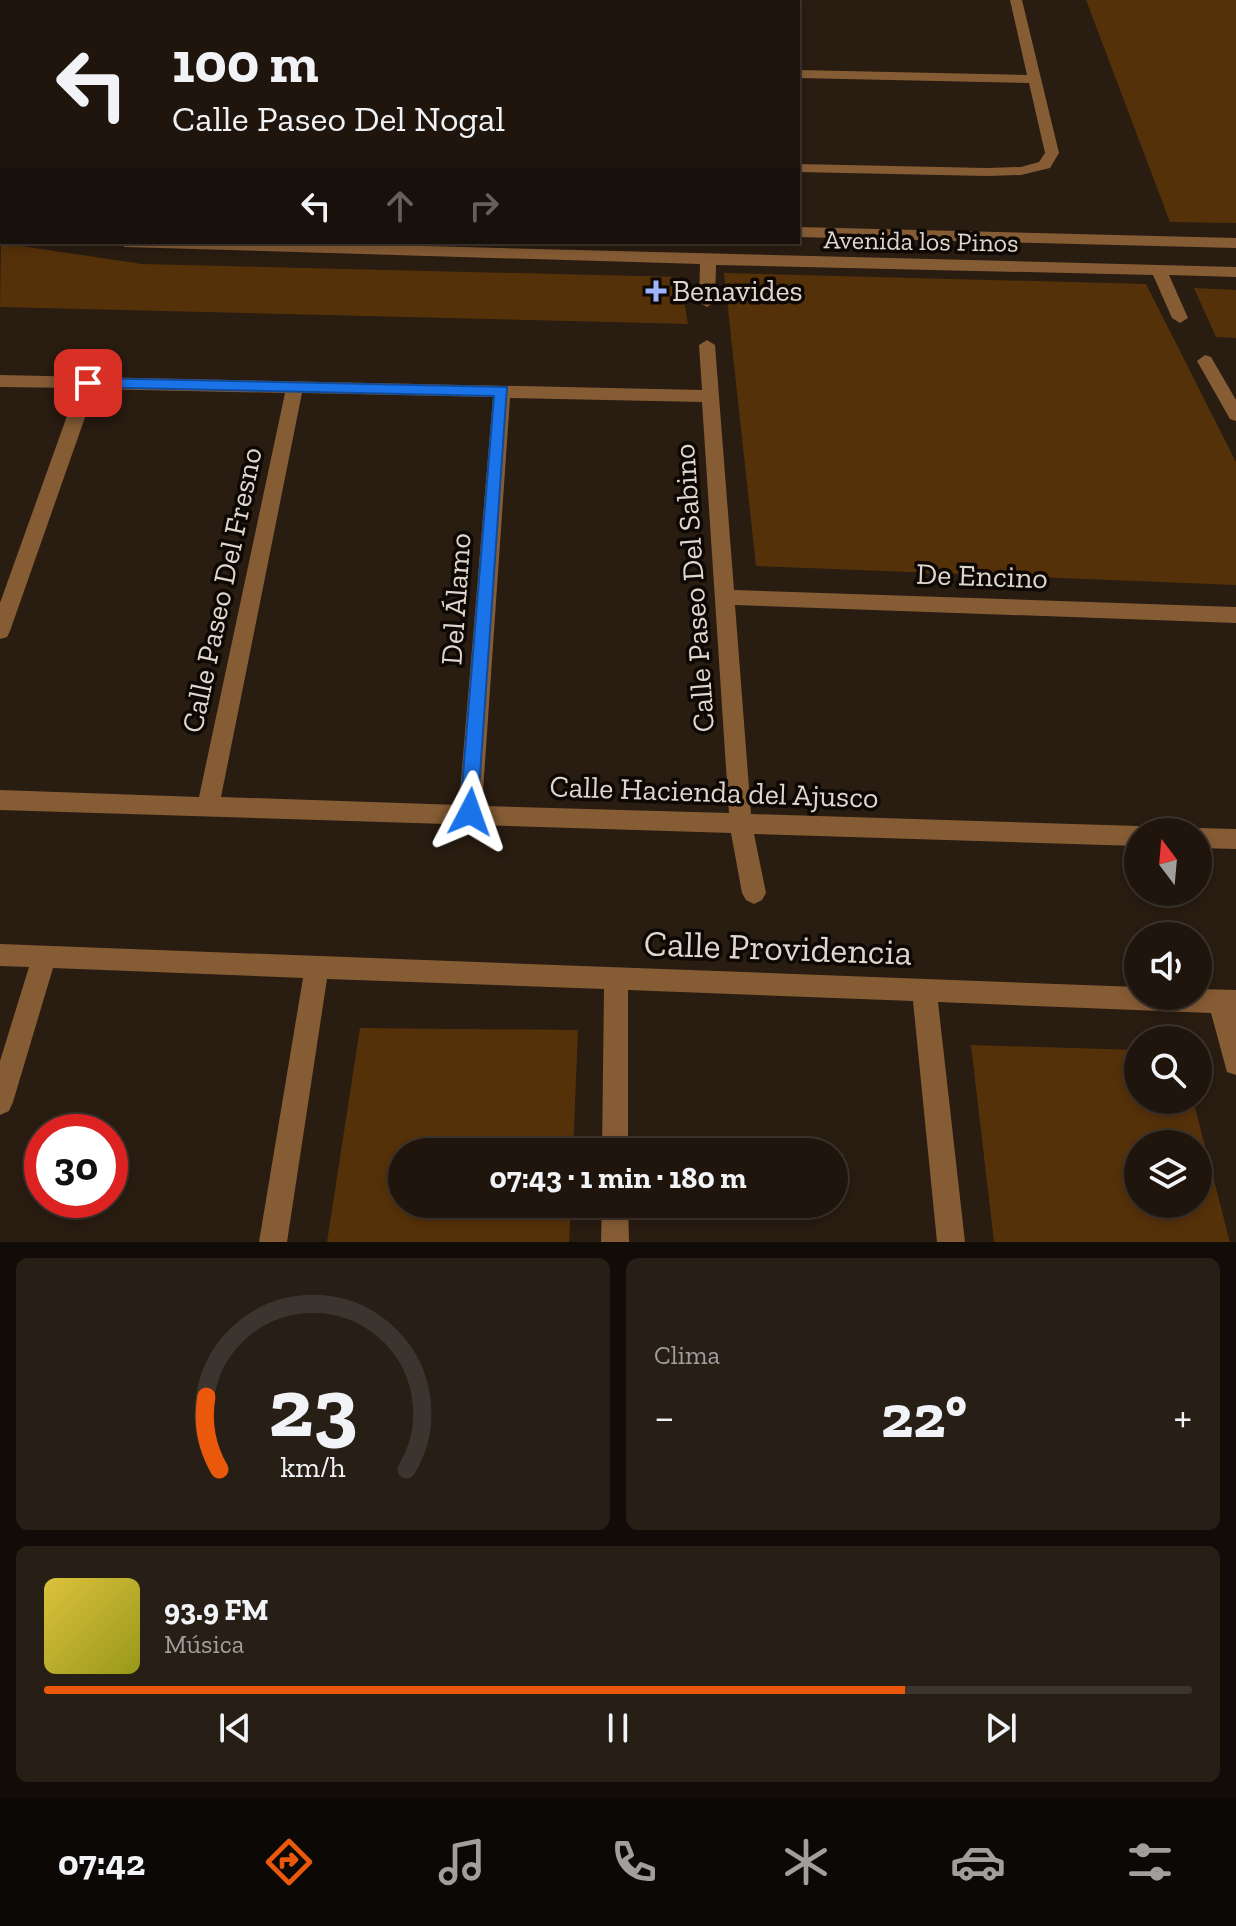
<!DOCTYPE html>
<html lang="es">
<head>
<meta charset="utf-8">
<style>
	body { margin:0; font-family:"Zilla Slab",serif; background:#271e16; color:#f1f3f6; height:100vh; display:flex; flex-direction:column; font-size:30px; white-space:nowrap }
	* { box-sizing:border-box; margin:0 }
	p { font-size:26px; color:#a19f9d }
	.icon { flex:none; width:44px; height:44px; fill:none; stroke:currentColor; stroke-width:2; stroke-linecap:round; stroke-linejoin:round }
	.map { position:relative; height:1242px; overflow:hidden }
	.sheet { display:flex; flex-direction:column; gap:16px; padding:16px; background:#110c07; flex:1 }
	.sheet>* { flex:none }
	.guide { position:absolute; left:0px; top:0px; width:800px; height:244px; box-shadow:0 4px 12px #0003,0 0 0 2px #3c342e; background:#1f150d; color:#f1f3f6; overflow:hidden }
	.needle { width:52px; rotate:344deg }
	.controls { position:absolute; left:1124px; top:818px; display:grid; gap:16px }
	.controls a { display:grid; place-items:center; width:88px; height:88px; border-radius:50%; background:#1f150d; box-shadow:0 4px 12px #0003,0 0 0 2px #3c342e; font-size:40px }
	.speed { position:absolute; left:24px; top:1114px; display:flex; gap:16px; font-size:40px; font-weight:700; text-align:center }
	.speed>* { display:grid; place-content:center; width:104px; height:104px; border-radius:50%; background:#1f150d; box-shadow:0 4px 12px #0003,0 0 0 2px #3c342e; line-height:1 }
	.speed .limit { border:12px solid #d22; background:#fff; color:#111 }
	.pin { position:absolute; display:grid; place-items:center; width:68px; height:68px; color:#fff; margin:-34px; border-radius:16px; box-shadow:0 4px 12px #0006 }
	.me { position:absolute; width:88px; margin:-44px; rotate:4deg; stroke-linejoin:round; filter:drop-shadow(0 0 6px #0008) }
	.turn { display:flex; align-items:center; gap:28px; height:168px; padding:0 40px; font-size:36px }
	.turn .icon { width:104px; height:104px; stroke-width:2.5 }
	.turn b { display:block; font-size:56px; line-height:68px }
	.lanes { display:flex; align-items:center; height:76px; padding:0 40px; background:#0003; justify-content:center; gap:40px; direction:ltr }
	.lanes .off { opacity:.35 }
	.big { font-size:60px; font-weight:700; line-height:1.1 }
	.sheet .widget { flex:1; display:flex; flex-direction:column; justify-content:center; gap:12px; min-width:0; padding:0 28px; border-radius:12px; background:#271e16 }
	.sheet .dial { align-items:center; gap:0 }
	.dial svg { height:208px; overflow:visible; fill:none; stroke:#3c342e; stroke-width:7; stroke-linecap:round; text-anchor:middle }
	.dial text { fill:#f1f3f6; stroke:none }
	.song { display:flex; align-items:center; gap:24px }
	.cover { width:96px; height:96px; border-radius:12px; background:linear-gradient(135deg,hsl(50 70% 55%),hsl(60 70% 35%)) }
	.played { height:8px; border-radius:4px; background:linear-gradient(90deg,#ea580c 75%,#3c342e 75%) }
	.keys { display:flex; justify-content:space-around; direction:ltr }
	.heat { display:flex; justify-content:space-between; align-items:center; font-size:44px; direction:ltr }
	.sheet .tiles { flex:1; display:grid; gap:16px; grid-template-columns:1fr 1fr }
	.widget:last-child { grid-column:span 2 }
	.trip { position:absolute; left:388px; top:1138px; width:460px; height:80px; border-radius:40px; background:#1f150d; box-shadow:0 4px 12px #0003,0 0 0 2px #3c342e; font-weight:700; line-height:80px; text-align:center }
	.menu { display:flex; height:128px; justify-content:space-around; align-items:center; background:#0c0805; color:#a19f9d }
	.menu .icon { width:56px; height:56px }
	.menu .on { color:#ea580c }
	.menu b { font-size:36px; color:#f1f3f6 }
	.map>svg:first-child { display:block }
	.green { fill:#553109; fill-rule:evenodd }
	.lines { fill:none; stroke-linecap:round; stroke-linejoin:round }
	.minor { fill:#865c35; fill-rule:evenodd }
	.route { fill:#1a73e8; stroke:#114b97; stroke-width:2 }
	.poi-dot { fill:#a0b3fd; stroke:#0d0804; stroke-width:3 }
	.labels { text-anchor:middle; stroke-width:7; stroke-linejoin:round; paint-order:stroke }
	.far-street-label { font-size:26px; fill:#dfd6ce; stroke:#0d0804 }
	.poi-label { font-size:30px; fill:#dfd6ce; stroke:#0d0804; text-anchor:start }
	.street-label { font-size:30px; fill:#dfd6ce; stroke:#0d0804 }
	.near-street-label { font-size:36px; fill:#dfd6ce; stroke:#0d0804 }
</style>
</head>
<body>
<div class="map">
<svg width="1236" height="1242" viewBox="0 0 1236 1242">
	<rect width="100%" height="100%" fill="#291c11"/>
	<path class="green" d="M1086,0H1236V223L1170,222Z
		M1,243L142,264L680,277L688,324L0,307Z
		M724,273L1146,284L1236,462V585L756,566Z
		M1194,288L1236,290V338L1216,337Z
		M360,1028L578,1030L573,1152H402V1204H571L569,1242H327Z
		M971,1045L1138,1050V1100H1193L1230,1242H994ZM1198,1144V1204H1138V1144Z"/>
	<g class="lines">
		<path class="minor" d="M625,0H637V2H625Z
			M669,0H681V2H669Z
			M1010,0H1022L1059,153L1050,168L1021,175L987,176L798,172V164L987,168L1021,167L1039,162L1045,153L1029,83L798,78V70L1027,75Z
			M0,124H2V132H0Z
			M0,192H2V200H0Z
			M0,226H2V236H0Z
			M798,227L1236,238V248L798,237Z
			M117,242H271L1236,267V277L1169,275L1188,318L1180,323L1172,318L1153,275L716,265L715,302L707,307L699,302L700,264L125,247Z
			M707,340L715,345L734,590L1236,607V623L735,605L751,814L1138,826L1147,832H1138V846L754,834L766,893L762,900L754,904L746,900L742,893L731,833L0,810V790L199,797L285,393L95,389L10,631L7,637L0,639V603L77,388L0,387V375L702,390L699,345ZM302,393L493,397L459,805L221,797ZM510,398L702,402L729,813L482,806Z
			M1205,355L1211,357L1236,400V421L1230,419L1197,361Z
			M1198,828L1236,829V849L1198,848V832H1190Z
			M0,944L1138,987V996H1198V989L1236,990V1075L1227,1072L1211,1013L938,1002L965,1242H937L913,1001L628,990V1152H602L604,989L327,979L287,1242H259L303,978L53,968L13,1102L9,1111L0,1115V1061L29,967L0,966Z
			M602,1204H628L629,1242H601Z"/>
	</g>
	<path class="route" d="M88,378L507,387L477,818L470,821L460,812L494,396L83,387L80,383Z"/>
	<path class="poi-dot" d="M652 279h8v8h8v8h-8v8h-8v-8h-8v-8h8z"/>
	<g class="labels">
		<g class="far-street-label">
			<text transform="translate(921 241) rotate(1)" y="9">Avenida los Pinos</text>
		</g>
		<g class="poi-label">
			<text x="672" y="301">Benavides</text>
		</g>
		<g class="street-label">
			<text transform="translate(982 576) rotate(2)" y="10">De Encino</text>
			<text transform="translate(694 588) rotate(-94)" y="10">Calle Paseo Del Sabino</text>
			<text transform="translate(222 590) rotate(-78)" y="10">Calle Paseo Del Fresno</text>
			<text transform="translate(456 599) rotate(-86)" y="10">Del Álamo</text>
			<text transform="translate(714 792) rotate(2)" y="10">Calle Hacienda del Ajusco</text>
		</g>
		<g class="near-street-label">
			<text transform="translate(778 947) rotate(2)" y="13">Calle Providencia</text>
		</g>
	</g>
</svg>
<div class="controls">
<a><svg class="needle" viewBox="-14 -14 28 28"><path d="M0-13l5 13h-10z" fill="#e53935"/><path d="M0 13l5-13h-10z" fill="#a19f9d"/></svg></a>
<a><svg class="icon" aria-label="sound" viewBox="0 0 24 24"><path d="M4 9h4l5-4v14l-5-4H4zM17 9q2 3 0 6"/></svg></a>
<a><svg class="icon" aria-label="search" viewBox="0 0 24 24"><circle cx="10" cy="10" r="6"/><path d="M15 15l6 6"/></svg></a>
<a><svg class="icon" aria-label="layers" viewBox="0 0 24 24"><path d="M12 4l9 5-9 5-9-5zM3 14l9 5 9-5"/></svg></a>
</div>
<div class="speed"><div class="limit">30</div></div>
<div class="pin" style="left:88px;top:383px;background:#d93025"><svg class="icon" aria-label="arrive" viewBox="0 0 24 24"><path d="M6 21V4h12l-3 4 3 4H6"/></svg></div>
<svg class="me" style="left:470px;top:812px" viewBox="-20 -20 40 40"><path d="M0-17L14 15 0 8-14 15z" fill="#1a73e8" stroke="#fff" stroke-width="4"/></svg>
<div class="trip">07:43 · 1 min · 180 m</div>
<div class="guide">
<div class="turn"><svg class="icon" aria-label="left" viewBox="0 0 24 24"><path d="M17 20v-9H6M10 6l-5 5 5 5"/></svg><div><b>100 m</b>Calle Paseo Del Nogal</div></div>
<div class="lanes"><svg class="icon" aria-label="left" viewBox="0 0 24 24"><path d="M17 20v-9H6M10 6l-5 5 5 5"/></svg><svg class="icon off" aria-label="ahead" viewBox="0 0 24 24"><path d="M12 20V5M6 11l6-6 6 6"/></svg><svg class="icon off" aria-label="right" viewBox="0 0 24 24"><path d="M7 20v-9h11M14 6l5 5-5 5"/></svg></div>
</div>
</div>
<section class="sheet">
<div class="tiles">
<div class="widget dial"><svg viewBox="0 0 100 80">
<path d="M14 69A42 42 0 1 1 86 69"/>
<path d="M14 69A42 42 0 0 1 9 41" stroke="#ea580c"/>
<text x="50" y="56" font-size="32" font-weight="700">23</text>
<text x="50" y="72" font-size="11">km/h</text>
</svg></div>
<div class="widget"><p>Clima</p>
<div class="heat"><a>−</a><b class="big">22°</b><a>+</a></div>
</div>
<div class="widget">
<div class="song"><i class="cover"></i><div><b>93.9 FM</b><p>Música</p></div></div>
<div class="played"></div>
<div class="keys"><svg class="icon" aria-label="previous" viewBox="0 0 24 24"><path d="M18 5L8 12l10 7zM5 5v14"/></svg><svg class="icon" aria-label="pause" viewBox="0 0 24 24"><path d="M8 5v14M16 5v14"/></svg><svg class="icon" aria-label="next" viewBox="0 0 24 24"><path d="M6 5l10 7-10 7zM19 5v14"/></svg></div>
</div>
</div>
</section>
<nav class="menu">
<b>07:42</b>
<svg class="icon on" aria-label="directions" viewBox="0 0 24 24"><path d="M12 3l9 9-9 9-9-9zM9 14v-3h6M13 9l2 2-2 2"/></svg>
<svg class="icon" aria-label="music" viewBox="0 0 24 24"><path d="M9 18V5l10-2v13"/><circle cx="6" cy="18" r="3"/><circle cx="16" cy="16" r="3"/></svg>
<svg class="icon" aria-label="phone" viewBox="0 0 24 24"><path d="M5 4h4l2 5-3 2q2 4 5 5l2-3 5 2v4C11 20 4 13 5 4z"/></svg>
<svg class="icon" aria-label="climate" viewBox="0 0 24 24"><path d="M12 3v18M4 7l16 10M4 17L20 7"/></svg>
<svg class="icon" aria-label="car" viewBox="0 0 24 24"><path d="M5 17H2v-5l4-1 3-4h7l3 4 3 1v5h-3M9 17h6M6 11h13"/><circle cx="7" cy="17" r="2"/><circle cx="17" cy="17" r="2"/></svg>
<svg class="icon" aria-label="filters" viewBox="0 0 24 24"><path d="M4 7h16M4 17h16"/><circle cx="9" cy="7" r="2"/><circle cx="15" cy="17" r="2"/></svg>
</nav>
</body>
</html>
